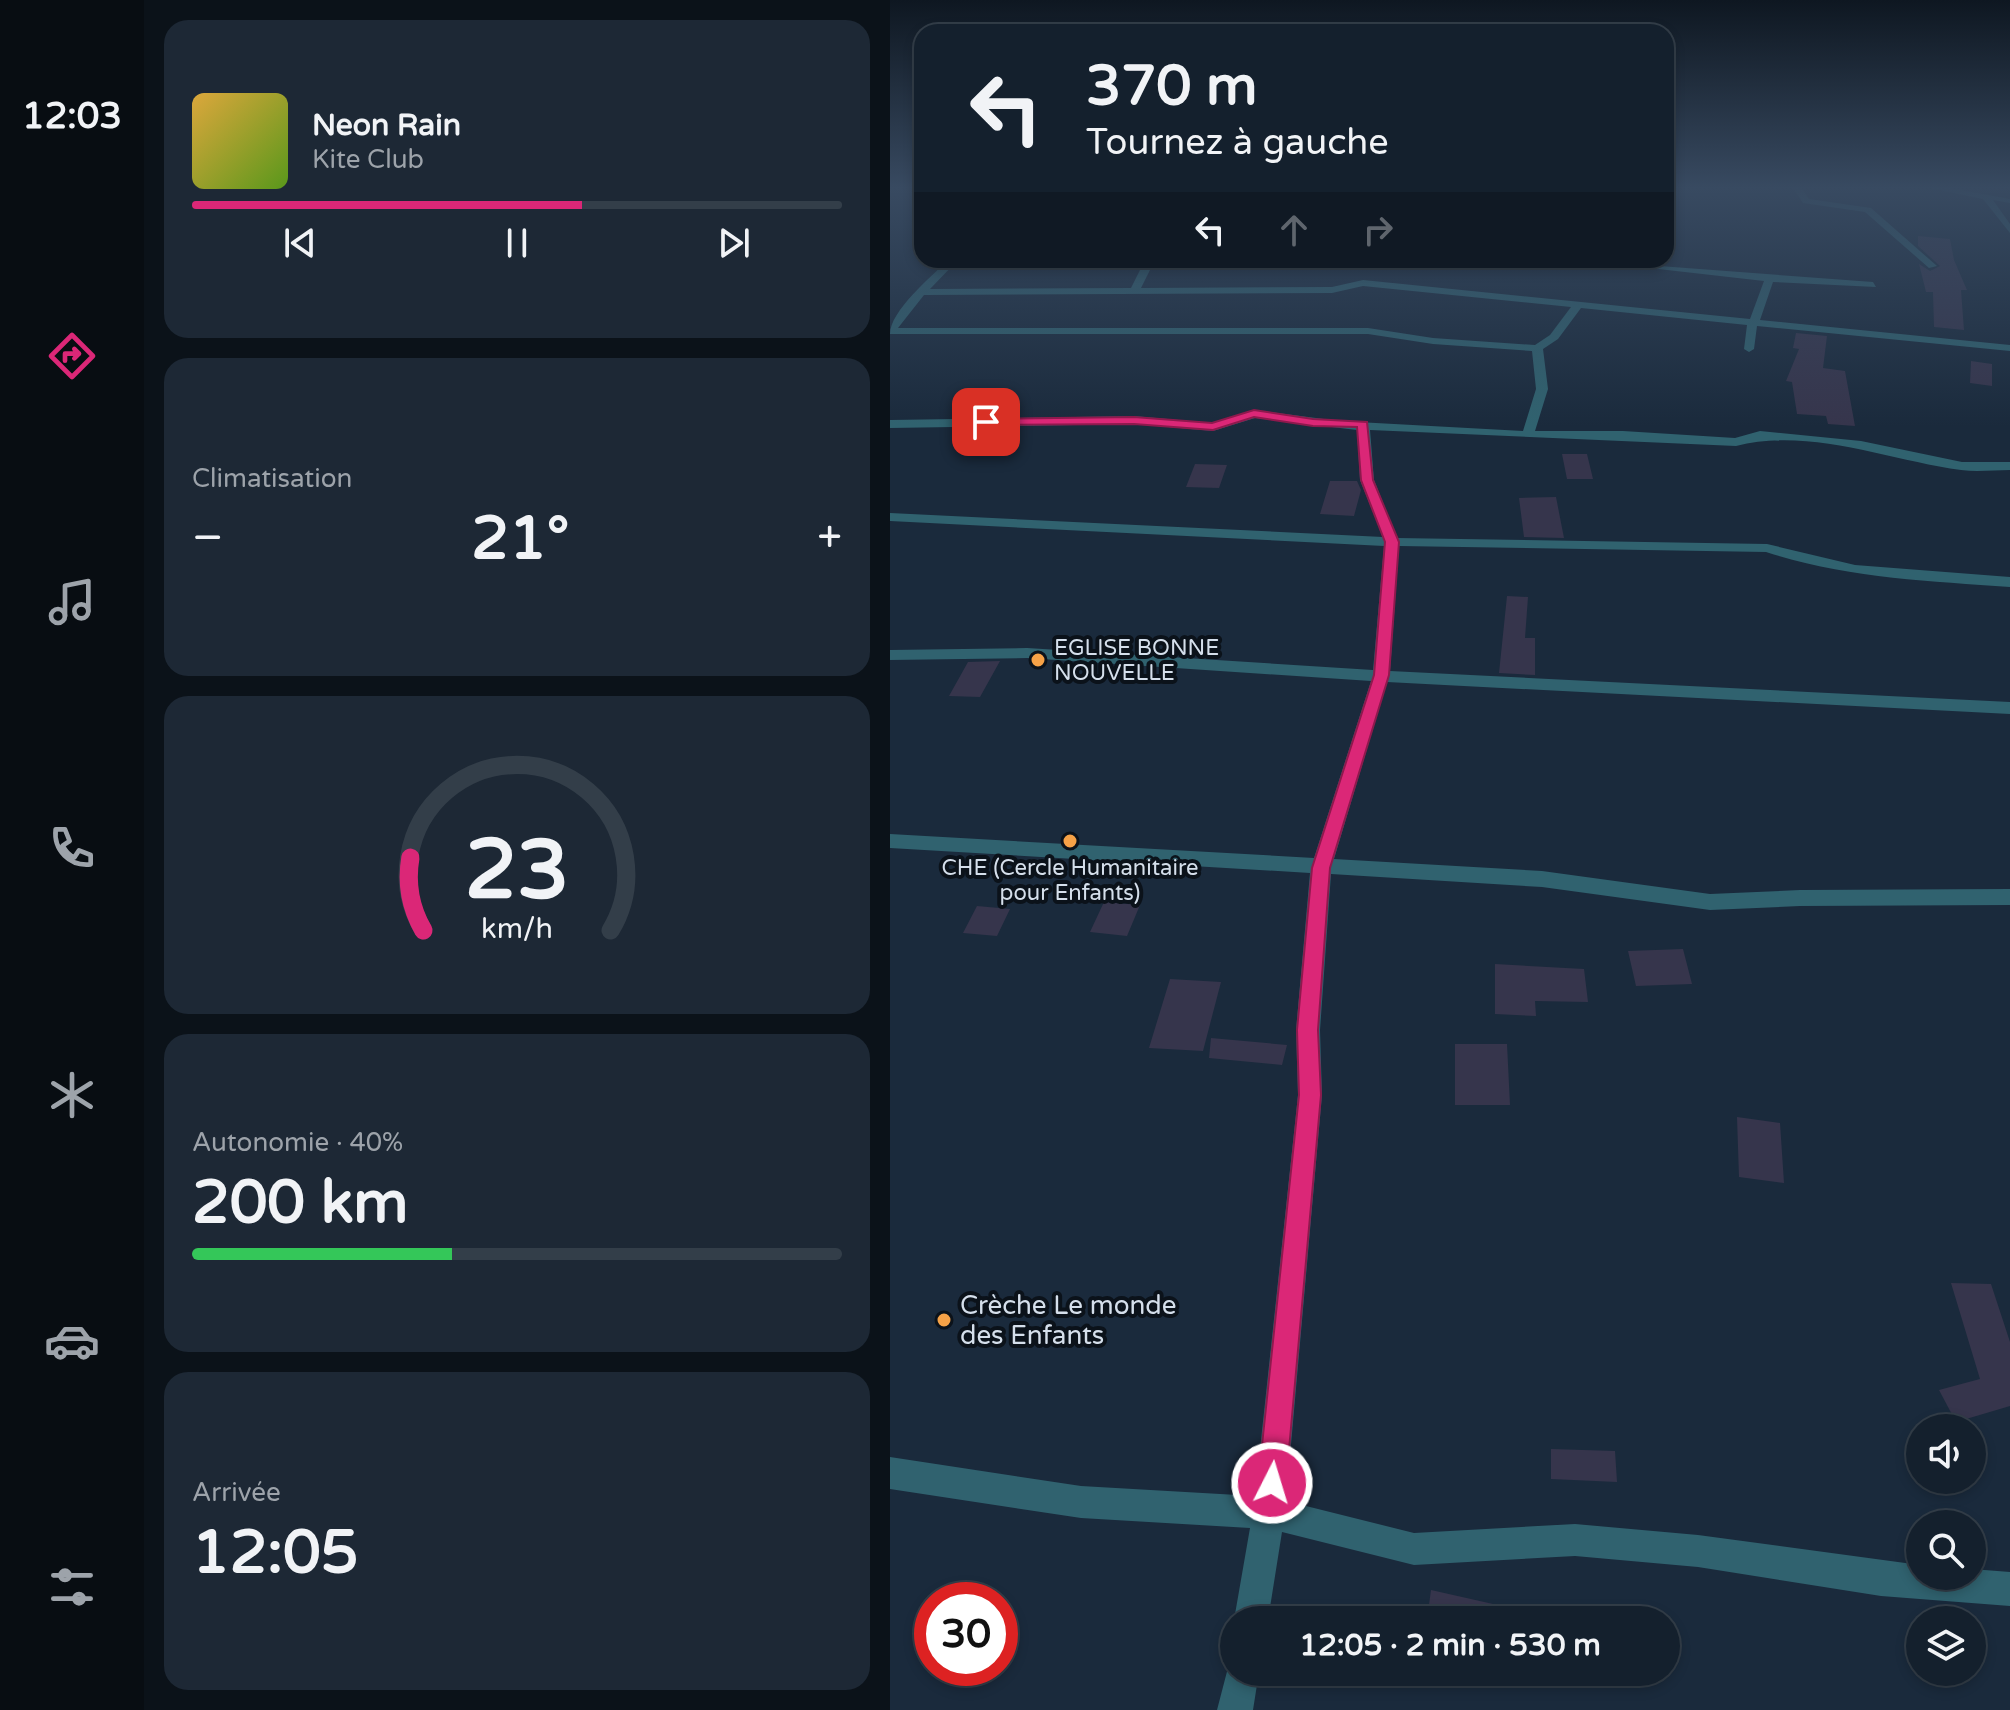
<!DOCTYPE html>
<html lang="fr">
<head>
<meta charset="utf-8">
<style>
	body { margin:0; font-family:"Varela Round",sans-serif; background:#1d2835; color:#f1f3f6; height:100vh; display:flex; flex-direction:column; font-size:30px; white-space:nowrap }
	* { box-sizing:border-box; margin:0 }
	p { font-size:26px; color:#9da3aa }
	.icon { flex:none; width:44px; height:44px; fill:none; stroke:currentColor; stroke-width:2; stroke-linecap:round; stroke-linejoin:round }
	.map { position:relative; flex:1; overflow:hidden }
	.panel { display:flex; flex-direction:column; gap:20px; padding:20px; background:#0b1219; width:746px }
	.panel>* { flex:none }
	.hud { position:absolute; left:24px; top:24px; width:760px; height:244px; border-radius:24px; box-shadow:0 4px 12px #0003,0 0 0 2px #333e49; background:#14202d; color:#f1f3f6; overflow:hidden }
	.fabs { position:absolute; left:1016px; top:1414px; display:grid; gap:16px }
	.fabs a { display:grid; place-items:center; width:80px; height:80px; border-radius:50%; background:#14202d; box-shadow:0 4px 12px #0003,0 0 0 2px #333e49; font-size:40px }
	.speed { position:absolute; left:24px; top:1582px; display:flex; gap:16px; font-size:40px; font-weight:700; text-align:center }
	.speed>* { display:grid; place-content:center; width:104px; height:104px; border-radius:50%; background:#14202d; box-shadow:0 4px 12px #0003,0 0 0 2px #333e49; line-height:1 }
	.speed .limit { border:12px solid #d22; background:#fff; color:#111 }
	.pin { position:absolute; display:grid; place-items:center; width:68px; height:68px; color:#fff; margin:-34px; border-radius:16px; box-shadow:0 4px 12px #0006 }
	.me { position:absolute; width:88px; margin:-44px; rotate:5deg; stroke-linejoin:round; filter:drop-shadow(0 0 6px #0008) }
	.turn { display:flex; align-items:center; gap:28px; height:168px; padding:0 40px; font-size:36px }
	.turn .icon { width:104px; height:104px; stroke-width:2.5 }
	.turn b { display:block; font-size:56px; line-height:68px }
	.lanes { display:flex; align-items:center; height:76px; padding:0 40px; background:#0003; justify-content:center; gap:40px; direction:ltr }
	.lanes .off { opacity:.35 }
	.big { font-size:60px; font-weight:700; line-height:1.1 }
	.panel .tile { flex:1; display:flex; flex-direction:column; justify-content:center; gap:12px; min-width:0; padding:0 28px; border-radius:24px; background:#1d2835 }
	.panel .dial { align-items:center; gap:0 }
	.dial svg { height:208px; overflow:visible; fill:none; stroke:#333e49; stroke-width:7; stroke-linecap:round; text-anchor:middle }
	.dial text { fill:#f1f3f6; stroke:none }
	.song { display:flex; align-items:center; gap:24px }
	.cover { width:96px; height:96px; border-radius:12px; background:linear-gradient(135deg,hsl(40 70% 55%),hsl(90 70% 35%)) }
	.played { height:8px; border-radius:4px; background:linear-gradient(90deg,#db2777 60%,#333e49 60%) }
	.keys { display:flex; justify-content:space-around; direction:ltr }
	.heat { display:flex; justify-content:space-between; align-items:center; font-size:44px; direction:ltr }
	.charge { height:12px; border-radius:6px; background:linear-gradient(90deg,#34c759 40%,#333e49 0) }
	.trip { position:absolute; left:330px; top:1606px; width:460px; height:80px; border-radius:40px; background:#14202d; box-shadow:0 4px 12px #0003,0 0 0 2px #333e49; font-weight:700; line-height:80px; text-align:center }
	main { display:flex; flex:1; min-height:0 }
	.tabs { display:flex; flex-direction:column; width:144px; justify-content:space-around; align-items:center; background:#080d12; color:#9da3aa }
	.tabs .icon { width:56px; height:56px }
	.tabs .active { color:#db2777 }
	.tabs b { font-size:36px; color:#f1f3f6 }
	.map>svg:first-child { display:block }
	.building { fill:#36354c }
	.lines { fill:none; stroke-linecap:round; stroke-linejoin:round }
	.minor { fill:#30626f; fill-rule:evenodd }
	.route { fill:#db2777; stroke:#8e194d; stroke-width:2 }
	.poi-dot { fill:#f6a247; stroke:#0b121a; stroke-width:3 }
	.labels { text-anchor:middle; stroke-width:8; stroke-linejoin:round; paint-order:stroke }
	.poi-label { font-size:22px; fill:#d5dfeb; stroke:#0b121a; text-anchor:start }
	.near-poi-label { font-size:26px; fill:#d5dfeb; stroke:#0b121a; text-anchor:start }
</style>
</head>
<body>
<main>
<nav class="tabs">
<b>12:03</b>
<svg class="icon active" aria-label="directions" viewBox="0 0 24 24"><path d="M12 3l9 9-9 9-9-9zM9 14v-3h6M13 9l2 2-2 2"/></svg>
<svg class="icon" aria-label="music" viewBox="0 0 24 24"><path d="M9 18V5l10-2v13"/><circle cx="6" cy="18" r="3"/><circle cx="16" cy="16" r="3"/></svg>
<svg class="icon" aria-label="phone" viewBox="0 0 24 24"><path d="M5 4h4l2 5-3 2q2 4 5 5l2-3 5 2v4C11 20 4 13 5 4z"/></svg>
<svg class="icon" aria-label="climate" viewBox="0 0 24 24"><path d="M12 3v18M4 7l16 10M4 17L20 7"/></svg>
<svg class="icon" aria-label="car" viewBox="0 0 24 24"><path d="M5 17H2v-5l4-1 3-4h7l3 4 3 1v5h-3M9 17h6M6 11h13"/><circle cx="7" cy="17" r="2"/><circle cx="17" cy="17" r="2"/></svg>
<svg class="icon" aria-label="filters" viewBox="0 0 24 24"><path d="M4 7h16M4 17h16"/><circle cx="9" cy="7" r="2"/><circle cx="15" cy="17" r="2"/></svg>
</nav>
<section class="panel">
<div class="tile">
<div class="song"><i class="cover"></i><div><b>Neon Rain</b><p>Kite Club</p></div></div>
<div class="played"></div>
<div class="keys"><svg class="icon" aria-label="previous" viewBox="0 0 24 24"><path d="M18 5L8 12l10 7zM5 5v14"/></svg><svg class="icon" aria-label="pause" viewBox="0 0 24 24"><path d="M8 5v14M16 5v14"/></svg><svg class="icon" aria-label="next" viewBox="0 0 24 24"><path d="M6 5l10 7-10 7zM19 5v14"/></svg></div>
</div>
<div class="tile"><p>Climatisation</p>
<div class="heat"><a>−</a><b class="big">21°</b><a>+</a></div>
</div>
<div class="tile dial"><svg viewBox="0 0 100 80">
<path d="M14 69A42 42 0 1 1 86 69"/>
<path d="M14 69A42 42 0 0 1 9 41" stroke="#db2777"/>
<text x="50" y="56" font-size="32" font-weight="700">23</text>
<text x="50" y="72" font-size="11">km/h</text>
</svg></div>
<div class="tile"><p>Autonomie · 40%</p><b class="big">200 km</b><div class="charge"></div></div>
<div class="tile"><p>Arrivée</p><b class="big">12:05</b></div>
</section>
<div class="map">
<svg width="1120" height="1710" viewBox="0 0 1120 1710">
	<rect width="100%" height="100%" fill="#1a2a3c"/>
	<path class="building" d="M1028,236L1060,239L1064,260L1077,290H1071L1074,330L1044,327L1043,292H1036L1029,264L1040,271L1050,266L1028,246Z
		M906,333L937,336L933,368L955,371L965,426L938,424L936,416L907,414L902,382L896,381L909,349L903,348Z
		M1081,361L1102,364V386L1080,383Z
		M672,454H697L703,479H677Z
		M305,464L337,465L329,488L296,487Z
		M440,481H467L471,490L464,516L430,514Z
		M666,497L674,538L634,537L629,498Z
		M617,596L638,597L635,638H645V675L609,673Z
		M110,661L90,697L59,696L78,662Z
		M214,902L250,905L237,936L200,932Z
		M87,906L120,909L107,936L73,933Z
		M793,949L802,984L746,986L738,951Z
		M605,964L694,969L698,1002L645,1001L646,1016L605,1014Z
		M280,979L331,982L313,1051L259,1048Z
		M321,1038L397,1045L392,1065L319,1058Z
		M565,1044H617L620,1105H565Z
		M847,1117L890,1123L894,1183L849,1177Z
		M1061,1283L1101,1284L1120,1342V1406L1066,1422L1049,1390L1090,1379Z
		M661,1449L725,1451L727,1482L661,1479Z
		M541,1590L634,1611L633,1620H537Z"/>
	<g class="lines">
		<path class="minor" d="M902,186H910L919,199L981,208L1047,266L1039,268L975,212L913,203Z
			M1029,186H1049L1120,199V203L1103,200L1120,224V233L1093,199Z
			M58,260H68L40,289L241,288L255,260H265L251,288L442,287L473,280L860,319L874,281L689,260L983,282L986,287L883,282L870,320L1120,345V351L867,326L864,349L859,352L854,349L857,325L691,308L668,339L653,349L658,389L645,431H733L845,438L870,431L971,441L1072,462H1120V470C1104,470 1087,472 1071,470C998,460 919,427 846,446L480,430L484,480L507,538L877,544L965,565L1120,577V587C1037,581 955,578 876,552L509,546L500,671L1120,702V714L497,682L444,859L652,871L820,894L910,890L1120,889V905L910,906L820,910L652,887L441,874L430,1030L432,1095L396,1501L524,1533L685,1524L808,1535L1030,1565V1576H1082V1569L1120,1572V1606L991,1596L808,1567L685,1556L524,1565L392,1532L378,1620H344L360,1528L191,1518L0,1489V1457L191,1486L365,1496L408,1095L406,1030L420,873L0,848V834L424,858L481,681L137,658L0,660V650L137,648L483,670L494,546L0,521V513L493,537L470,480L467,430L365,418L323,431L244,424L0,428V420L244,416L322,423L364,410L449,421L633,431L646,389L642,351L543,344L478,334H0C0,311 41,277 58,260ZM473,286L681,307L660,335L645,345L543,338L478,328H8L34,295L442,293Z
			M344,1658V1672H369L363,1710H327L340,1660Z"/>
	</g>
	<linearGradient id="sky" x2="0" y2="1"><stop stop-color="#0e1721"/><stop offset="0.44" stop-color="#384a61"/><stop offset="1" stop-color="#384a61" stop-opacity="0"/></linearGradient>
	<rect width="1120" height="426" fill="url(#sky)"/>
	<path class="route" d="M364,410L423,419L477,422L483,480L509,542L499,675L440,868L428,1030L431,1095L396,1483L392,1493L382,1497L372,1493L368,1483L409,1095L407,1030L422,868L484,675L495,542L471,480L467,427L423,426L364,417L323,430L244,424L96,425L90,422L96,419L244,417L322,423Z"/>
	<g class="poi-dot">
		<circle cx="148" cy="660" r="8"/>
		<circle cx="180" cy="841" r="8"/>
		<circle cx="54" cy="1320" r="8"/>
	</g>
	<g class="labels">
		<g class="poi-label">
			<text x="164" y="655">EGLISE BONNE<tspan x="164" dy="25">NOUVELLE</tspan></text>
			<text x="180" y="875" text-anchor="middle">CHE (Cercle Humanitaire<tspan x="180" dy="25">pour Enfants)</tspan></text>
		</g>
		<g class="near-poi-label">
			<text x="70" y="1314">Crèche Le monde<tspan x="70" dy="30">des Enfants</tspan></text>
		</g>
	</g>
</svg>
<div class="fabs">
<a><svg class="icon" aria-label="sound" viewBox="0 0 24 24"><path d="M4 9h4l5-4v14l-5-4H4zM17 9q2 3 0 6"/></svg></a>
<a><svg class="icon" aria-label="search" viewBox="0 0 24 24"><circle cx="10" cy="10" r="6"/><path d="M15 15l6 6"/></svg></a>
<a><svg class="icon" aria-label="layers" viewBox="0 0 24 24"><path d="M12 4l9 5-9 5-9-5zM3 14l9 5 9-5"/></svg></a>
</div>
<div class="speed"><div class="limit">30</div></div>
<div class="pin" style="left:96px;top:422px;background:#d93025"><svg class="icon" aria-label="arrive" viewBox="0 0 24 24"><path d="M6 21V4h12l-3 4 3 4H6"/></svg></div>
<svg class="me" style="left:382px;top:1483px" viewBox="-20 -20 40 40"><circle r="17" fill="#db2777" stroke="#fff" stroke-width="3"/><path d="M0-11L8 9 0 5-8 9z" fill="#fff"/></svg>
<div class="trip">12:05 · 2 min · 530 m</div>
<div class="hud">
<div class="turn"><svg class="icon" aria-label="left" viewBox="0 0 24 24"><path d="M17 20v-9H6M10 6l-5 5 5 5"/></svg><div><b>370 m</b>Tournez à gauche</div></div>
<div class="lanes"><svg class="icon" aria-label="left" viewBox="0 0 24 24"><path d="M17 20v-9H6M10 6l-5 5 5 5"/></svg><svg class="icon off" aria-label="ahead" viewBox="0 0 24 24"><path d="M12 20V5M6 11l6-6 6 6"/></svg><svg class="icon off" aria-label="right" viewBox="0 0 24 24"><path d="M7 20v-9h11M14 6l5 5-5 5"/></svg></div>
</div>
</div>
</main>
</body>
</html>
